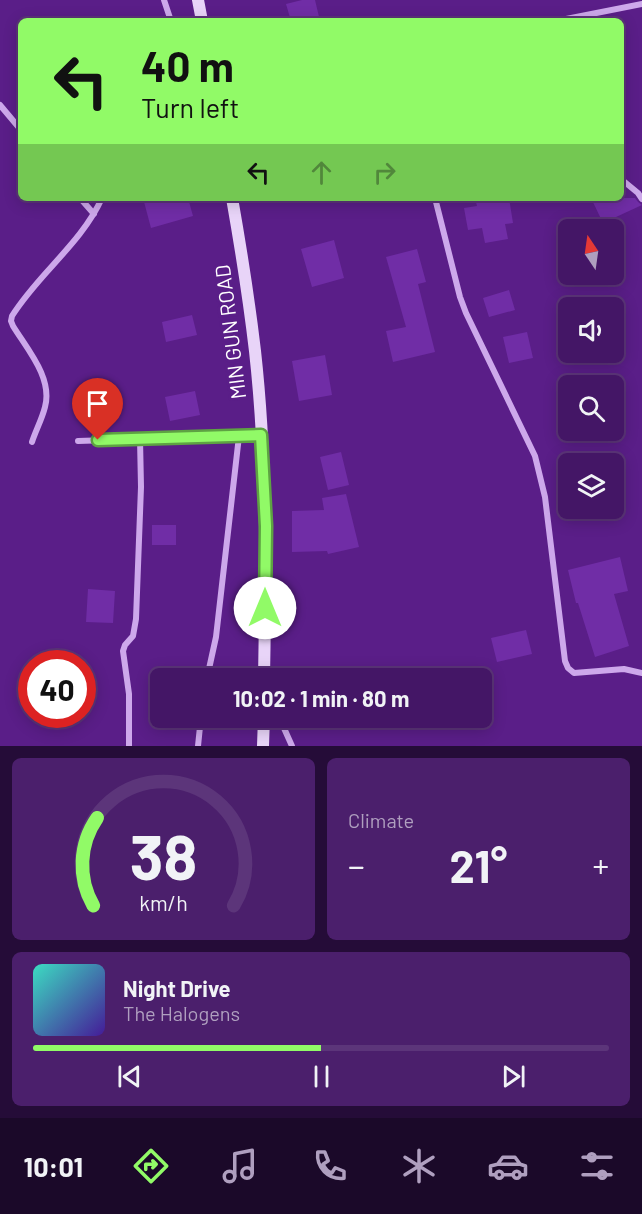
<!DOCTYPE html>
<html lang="en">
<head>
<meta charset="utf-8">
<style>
	body { margin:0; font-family:Barlow,sans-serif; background:#4b1f6c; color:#f1f3f6; height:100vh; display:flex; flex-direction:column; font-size:22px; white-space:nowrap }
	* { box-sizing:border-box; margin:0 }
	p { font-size:20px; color:#af9fbf }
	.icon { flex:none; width:33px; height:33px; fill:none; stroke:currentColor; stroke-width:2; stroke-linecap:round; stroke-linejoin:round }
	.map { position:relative; height:746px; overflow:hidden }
	.side { display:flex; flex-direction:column; gap:12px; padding:12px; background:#250c38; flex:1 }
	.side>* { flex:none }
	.banner { position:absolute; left:18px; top:18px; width:606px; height:183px; border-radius:9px; box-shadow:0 3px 15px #0003,0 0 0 2px #5c357a; background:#91fa67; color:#111; overflow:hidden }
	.needle { width:39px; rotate:347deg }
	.controls { position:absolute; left:558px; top:219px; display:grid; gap:12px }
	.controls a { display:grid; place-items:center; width:66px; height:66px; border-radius:9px; background:#441666; box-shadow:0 3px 15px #0003,0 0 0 2px #5c357a; font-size:30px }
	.speed { position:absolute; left:18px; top:650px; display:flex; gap:12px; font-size:30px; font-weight:700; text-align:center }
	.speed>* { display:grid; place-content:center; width:78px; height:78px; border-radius:50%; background:#441666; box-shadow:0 3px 15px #0003,0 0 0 2px #5c357a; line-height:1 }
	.speed .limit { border:9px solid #d22; background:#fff; color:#111 }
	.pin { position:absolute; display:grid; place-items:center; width:51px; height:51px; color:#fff; margin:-62px -26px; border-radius:50% 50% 50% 0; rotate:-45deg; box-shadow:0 0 6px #0007 }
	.pin .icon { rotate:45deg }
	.me { position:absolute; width:66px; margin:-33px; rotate:0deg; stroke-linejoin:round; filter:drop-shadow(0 0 4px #0008) }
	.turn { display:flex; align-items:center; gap:21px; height:126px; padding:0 24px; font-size:27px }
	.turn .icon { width:78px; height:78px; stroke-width:2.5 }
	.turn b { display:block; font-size:42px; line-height:51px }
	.lanes { display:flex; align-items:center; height:57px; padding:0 24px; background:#0003; justify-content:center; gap:30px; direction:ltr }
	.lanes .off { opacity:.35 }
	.big { font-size:45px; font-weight:700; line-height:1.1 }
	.side .tile { flex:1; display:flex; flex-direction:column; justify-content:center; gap:9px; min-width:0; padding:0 21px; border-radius:9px; background:#4b1f6c }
	.side .dial { align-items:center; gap:0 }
	.dial svg { height:156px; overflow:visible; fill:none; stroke:#5c357a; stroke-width:7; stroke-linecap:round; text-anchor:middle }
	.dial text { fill:#f1f3f6; stroke:none }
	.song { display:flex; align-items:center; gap:18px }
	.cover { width:72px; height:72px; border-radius:9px; background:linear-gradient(135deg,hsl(170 70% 55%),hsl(260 70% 35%)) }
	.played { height:6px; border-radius:3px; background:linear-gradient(90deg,#91fa67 50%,#5c357a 50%) }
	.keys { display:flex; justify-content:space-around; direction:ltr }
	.heat { display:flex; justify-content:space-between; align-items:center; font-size:33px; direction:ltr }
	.side .tiles { flex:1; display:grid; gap:12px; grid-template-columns:1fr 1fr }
	.tile:last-child { grid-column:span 2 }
	.trip { position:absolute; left:150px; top:668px; width:342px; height:60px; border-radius:9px; background:#441666; box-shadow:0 3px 15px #0003,0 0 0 2px #5c357a; font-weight:700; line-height:60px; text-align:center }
	.dock { display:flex; height:96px; justify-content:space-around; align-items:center; background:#1b0929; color:#af9fbf }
	.dock .icon { width:42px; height:42px }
	.dock .selected { color:#91fa67 }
	.dock b { font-size:27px; color:#f1f3f6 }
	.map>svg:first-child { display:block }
	.building { fill:#702da6 }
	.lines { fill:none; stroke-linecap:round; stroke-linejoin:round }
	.street { stroke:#cda8eb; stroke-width:6 }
	.secondary { stroke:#e8d4f8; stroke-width:12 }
	.route-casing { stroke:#5ea243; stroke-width:15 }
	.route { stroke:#91fa67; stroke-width:10 }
	.labels { text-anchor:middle; stroke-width:6; stroke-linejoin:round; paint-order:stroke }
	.street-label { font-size:21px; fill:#fff; stroke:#5a1e88 }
</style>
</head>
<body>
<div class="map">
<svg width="642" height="746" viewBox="0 0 642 746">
	<rect width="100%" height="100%" fill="#5a1e88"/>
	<path class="building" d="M302,0H315L320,21H291L286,4Z
		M143,198H188L193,216L151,228Z
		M475,198H509L513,223L505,224L508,239L485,243L482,228L468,230L464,208L477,206Z
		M591,198H635L638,202L642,205L603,223Z
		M334,240L344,278L312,287L301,249Z
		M417,249L426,282L418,284L435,352L393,362L386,331L406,327L386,257Z
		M509,290L515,310L489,317L483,298Z
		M192,315L197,335L166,342L162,322Z
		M527,332L533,358L509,363L503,337Z
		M325,355L332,395L299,401L292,361Z
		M195,391L200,415L170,421L165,397Z
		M341,452L349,485L328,490L320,457Z
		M346,494L359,547L328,554L327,551L292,552V511L324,510L322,498Z
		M152,525H176V545H152Z
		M620,557L628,591L614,594L629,646L595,657L578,603H576L568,570Z
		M88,589L115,591L113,623L86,622Z
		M526,630L532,654L497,662L491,638Z"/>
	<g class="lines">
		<path class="street" d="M164,0L171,21
			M556,21L642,4
			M0,105L21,130
			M621,179L638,193L642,199
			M80,198L94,214
			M435,198L460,297L466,313L535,456L545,497L565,661L568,668L574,673L624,669L642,673
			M78,441L261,435
			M32,442C36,430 42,419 45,407C53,378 27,349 13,326L11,321L12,316C38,274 81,244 102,198
			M207,678L216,637L239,436
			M279,717L292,746
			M129,746V694L123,651L125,645L133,636L136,619L141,487L140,439
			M198,746L201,717"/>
		<path class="secondary" d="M198,0L202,21
			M232,198C241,249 249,300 255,351C267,459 266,569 264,678
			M263,746L264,717"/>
	</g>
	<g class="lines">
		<defs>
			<path id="route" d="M98,440L261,435L266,526L265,608"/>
		</defs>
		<use href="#route" class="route-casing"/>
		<use href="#route" class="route"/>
	</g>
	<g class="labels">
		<g class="street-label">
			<text transform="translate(231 332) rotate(-97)" y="7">MIN GUN ROAD</text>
		</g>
	</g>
</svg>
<div class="controls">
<a><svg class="needle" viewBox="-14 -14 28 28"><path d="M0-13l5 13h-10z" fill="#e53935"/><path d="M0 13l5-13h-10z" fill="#af9fbf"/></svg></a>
<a><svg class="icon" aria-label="sound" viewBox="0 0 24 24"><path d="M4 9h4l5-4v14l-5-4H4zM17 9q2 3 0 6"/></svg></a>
<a><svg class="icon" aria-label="search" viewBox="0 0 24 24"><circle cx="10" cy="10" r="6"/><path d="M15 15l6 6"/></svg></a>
<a><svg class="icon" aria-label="layers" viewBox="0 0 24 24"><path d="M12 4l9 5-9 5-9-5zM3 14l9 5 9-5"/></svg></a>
</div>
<div class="speed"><div class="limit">40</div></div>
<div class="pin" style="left:98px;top:440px;background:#d93025"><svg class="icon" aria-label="arrive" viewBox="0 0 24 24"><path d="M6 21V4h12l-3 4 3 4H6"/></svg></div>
<svg class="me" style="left:265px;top:608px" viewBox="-20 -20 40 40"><circle r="19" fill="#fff"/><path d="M0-13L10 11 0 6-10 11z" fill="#91fa67"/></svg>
<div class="trip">10:02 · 1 min · 80 m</div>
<div class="banner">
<div class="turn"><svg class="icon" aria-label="left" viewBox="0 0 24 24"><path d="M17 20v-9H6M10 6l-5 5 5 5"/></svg><div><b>40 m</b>Turn left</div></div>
<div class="lanes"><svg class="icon" aria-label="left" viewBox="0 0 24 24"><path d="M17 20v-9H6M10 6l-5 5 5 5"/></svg><svg class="icon off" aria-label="ahead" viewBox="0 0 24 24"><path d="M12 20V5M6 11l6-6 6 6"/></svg><svg class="icon off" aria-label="right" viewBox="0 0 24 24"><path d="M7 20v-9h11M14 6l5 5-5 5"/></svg></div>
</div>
</div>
<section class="side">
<div class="tiles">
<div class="tile dial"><svg viewBox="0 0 100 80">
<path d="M14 69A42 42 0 1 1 86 69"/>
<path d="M14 69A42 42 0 0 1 16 24" stroke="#91fa67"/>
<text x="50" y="56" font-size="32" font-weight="700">38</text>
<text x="50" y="72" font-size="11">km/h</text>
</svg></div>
<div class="tile"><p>Climate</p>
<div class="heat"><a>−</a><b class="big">21°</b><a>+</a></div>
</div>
<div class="tile">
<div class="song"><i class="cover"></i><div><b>Night Drive</b><p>The Halogens</p></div></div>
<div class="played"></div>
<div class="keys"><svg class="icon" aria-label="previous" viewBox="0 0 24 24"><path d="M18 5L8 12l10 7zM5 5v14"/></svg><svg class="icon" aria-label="pause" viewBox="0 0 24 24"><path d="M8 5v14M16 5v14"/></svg><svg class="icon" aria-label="next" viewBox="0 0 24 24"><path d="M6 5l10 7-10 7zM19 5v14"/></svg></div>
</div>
</div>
</section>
<nav class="dock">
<b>10:01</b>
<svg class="icon selected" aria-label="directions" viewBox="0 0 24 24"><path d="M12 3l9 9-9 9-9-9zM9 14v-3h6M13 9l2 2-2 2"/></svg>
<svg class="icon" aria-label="music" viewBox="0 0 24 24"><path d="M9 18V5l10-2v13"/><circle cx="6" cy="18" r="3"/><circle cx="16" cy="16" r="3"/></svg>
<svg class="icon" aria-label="phone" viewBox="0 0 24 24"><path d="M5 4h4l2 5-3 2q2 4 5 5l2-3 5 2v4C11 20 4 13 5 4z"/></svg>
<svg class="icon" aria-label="climate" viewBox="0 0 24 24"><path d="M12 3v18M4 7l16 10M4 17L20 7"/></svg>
<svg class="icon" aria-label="car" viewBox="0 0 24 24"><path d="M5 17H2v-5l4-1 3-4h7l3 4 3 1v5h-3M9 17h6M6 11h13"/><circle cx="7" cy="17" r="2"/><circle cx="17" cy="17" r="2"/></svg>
<svg class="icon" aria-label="filters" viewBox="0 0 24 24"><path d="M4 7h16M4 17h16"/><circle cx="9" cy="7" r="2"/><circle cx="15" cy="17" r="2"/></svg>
</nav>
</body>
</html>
